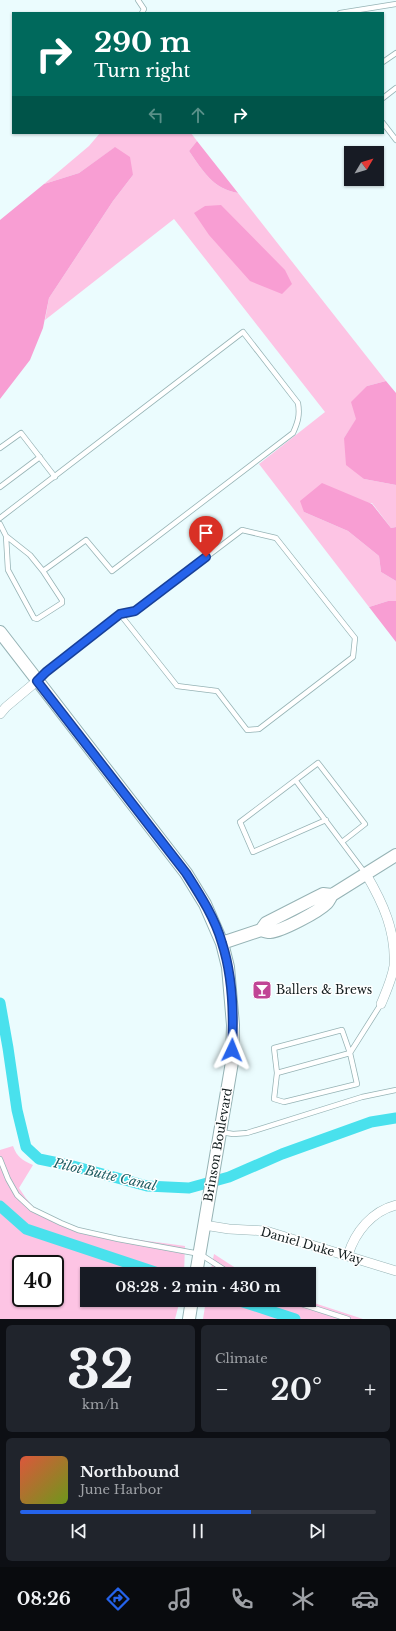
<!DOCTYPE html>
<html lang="en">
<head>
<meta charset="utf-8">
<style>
	body { margin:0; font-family:"Libre Baskerville",serif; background:#20242c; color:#f1f3f6; height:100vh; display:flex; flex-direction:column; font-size:15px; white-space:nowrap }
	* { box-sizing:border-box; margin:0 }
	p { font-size:13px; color:#9ea1a6 }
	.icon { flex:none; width:22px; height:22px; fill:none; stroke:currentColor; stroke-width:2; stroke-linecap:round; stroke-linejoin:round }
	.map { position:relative; height:1319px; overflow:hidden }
	.side { display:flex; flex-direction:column; gap:6px; padding:6px; background:#0d0f14; flex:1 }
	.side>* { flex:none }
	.guide { position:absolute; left:12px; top:12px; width:372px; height:122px; border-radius:0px; box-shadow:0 1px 3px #0004; background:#00695c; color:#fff; overflow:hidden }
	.needle { width:26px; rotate:52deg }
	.controls { position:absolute; left:344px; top:146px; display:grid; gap:8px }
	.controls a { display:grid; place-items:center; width:40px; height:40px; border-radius:0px; background:#171b24; box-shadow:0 1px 3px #0004; font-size:20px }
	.speed { position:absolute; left:12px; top:1255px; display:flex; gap:8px; font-size:20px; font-weight:700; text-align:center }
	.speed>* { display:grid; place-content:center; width:52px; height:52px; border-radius:50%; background:#171b24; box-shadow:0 1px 3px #0004; line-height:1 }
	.speed .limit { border:2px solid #111; border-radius:6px; background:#fff; color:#111 }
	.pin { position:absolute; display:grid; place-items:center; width:34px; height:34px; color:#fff; margin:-41px -17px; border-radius:50% 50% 50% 0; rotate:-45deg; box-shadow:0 0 4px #0007 }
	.pin .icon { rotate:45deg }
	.me { position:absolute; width:44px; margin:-22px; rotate:2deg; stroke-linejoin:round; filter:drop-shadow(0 0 3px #0008) }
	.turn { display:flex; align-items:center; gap:14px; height:84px; padding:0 16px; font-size:18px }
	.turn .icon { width:52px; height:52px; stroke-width:2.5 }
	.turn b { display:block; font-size:28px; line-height:34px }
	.lanes { display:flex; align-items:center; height:38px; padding:0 16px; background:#0003; justify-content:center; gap:20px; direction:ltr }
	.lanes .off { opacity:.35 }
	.big { font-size:30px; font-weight:600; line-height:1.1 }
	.side .tile { flex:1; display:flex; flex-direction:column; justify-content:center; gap:6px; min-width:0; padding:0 14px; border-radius:6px; background:#20242c }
	.side .dial { align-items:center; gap:0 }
	.dial b { font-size:52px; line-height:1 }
	.song { display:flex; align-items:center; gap:12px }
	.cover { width:48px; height:48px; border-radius:6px; background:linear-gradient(135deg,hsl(10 70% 55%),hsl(80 70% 35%)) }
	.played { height:4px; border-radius:2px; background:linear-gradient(90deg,#2563eb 65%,#363941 65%) }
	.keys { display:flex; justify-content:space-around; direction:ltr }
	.heat { display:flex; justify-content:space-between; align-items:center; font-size:22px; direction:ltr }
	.side .tiles { flex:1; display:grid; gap:6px; grid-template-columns:1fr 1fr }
	.tile:last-child { grid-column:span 2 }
	.trip { position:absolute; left:80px; top:1267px; width:236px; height:40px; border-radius:0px; background:#171b24; box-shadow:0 1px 3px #0004; font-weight:600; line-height:40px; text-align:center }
	.tabs { display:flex; height:64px; justify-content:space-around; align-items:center; background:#090b0e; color:#9ea1a6 }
	.tabs .icon { width:28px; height:28px }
	.tabs .selected { color:#2563eb }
	.tabs b { font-size:18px; color:#f1f3f6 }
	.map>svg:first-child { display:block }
	.green { fill:#fdc4e4; fill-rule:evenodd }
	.forest { fill:#f89ed3 }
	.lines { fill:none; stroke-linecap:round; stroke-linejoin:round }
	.canal { stroke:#49e1ed; stroke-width:11 }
	.service-casing { stroke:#96b3b5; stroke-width:6 }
	.minor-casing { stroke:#96b3b5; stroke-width:10 }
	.tertiary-casing { stroke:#96b3b5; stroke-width:14 }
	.service { stroke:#fff; stroke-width:4.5 }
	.minor { stroke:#fff; stroke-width:9 }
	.tertiary { stroke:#fff; stroke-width:12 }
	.route-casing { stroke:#184099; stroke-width:10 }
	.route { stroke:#2563eb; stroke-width:7 }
	.labels { text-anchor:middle; stroke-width:3; stroke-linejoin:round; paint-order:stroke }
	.poi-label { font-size:12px; fill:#151f20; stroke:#fff; text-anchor:start }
	.street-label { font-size:12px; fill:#151f20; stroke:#fff }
	.water-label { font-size:13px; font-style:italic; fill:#205d62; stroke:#fff }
</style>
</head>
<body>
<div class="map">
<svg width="396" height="1319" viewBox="0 0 396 1319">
	<rect width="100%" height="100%" fill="#ebfcfe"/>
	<path class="green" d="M100,133H191L197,141L189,151C203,171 213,189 238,193L386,381L367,386L356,420L344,438L364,479L396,485V527L391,528L372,503L304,512L348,531L379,556L381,572L396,581V601H388L369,607L259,464L325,412L174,219L45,320L49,298L113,201L133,175L114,148L79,173L44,184L89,146Z
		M13,1146C17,1157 22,1160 33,1165L19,1188C23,1194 28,1202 34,1207C73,1235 139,1239 185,1246L184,1274H87V1300H180L175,1319H0V1150ZM21,1264H55V1298H21Z
		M214,1254L245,1274H210Z
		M206,1300H305L363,1319H203Z"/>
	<path class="forest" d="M197,141L238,193C213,189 203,171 189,151Z
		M115,147L130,157L133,175L113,201L49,298L43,328L30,360L0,399V220L44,184L79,173Z
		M221,205L285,270L292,284L282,294L250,281L209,235L194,213L205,206Z
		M386,381L396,393V485L364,479L346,465L344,438L356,419L351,402L367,386Z
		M322,483L372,504L391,528L396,527V581L381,572L379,556L348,531L304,512L300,501Z
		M388,601H396V642L369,607Z"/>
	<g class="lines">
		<path class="canal" d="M0,1003L8,1048L17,1110L26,1147L39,1159L73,1166L147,1186L189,1188L229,1177L282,1154L371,1122L396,1118
			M0,1206L26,1229L161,1274
			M237,1300L295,1319"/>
		<defs>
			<path id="service" d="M138,0L144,9L142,13
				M340,13L396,4
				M383,62L396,53
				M383,98L396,88
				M383,123L396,140
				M0,448L21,433L55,477
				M0,487L40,457
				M0,518L243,332L298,403C300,415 298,422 293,433L112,571L86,540L43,571L62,600V603L37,619L34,618L8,570L6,536L0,524
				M6,536L30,555L43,571
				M39,680L45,672L120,614L135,611L242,530L276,538L355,638L353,657L259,729L247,730L217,691L177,686L120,614
				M296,781L365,873
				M326,820L253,852L240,822L318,763L365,824L342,842
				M277,1073L350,1053L342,1030L274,1048L277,1073L274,1099L284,1102L357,1084L350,1053L381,1004
				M221,1132L233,1134L247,1133L362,1097L396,1090
				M0,1159L8,1179L17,1195L32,1209L61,1223L78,1230L118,1239L200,1254L231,1274
				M289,1300L348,1319"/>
			<path id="minor" d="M0,714L6,707L37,681
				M366,874C383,903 396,931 394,966C392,979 386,992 381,1004
				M204,1225L229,1229L266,1231L396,1271
				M348,1255C355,1232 372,1211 396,1205"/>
			<path id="tertiary" d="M0,632L186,873L205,904L222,943L228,967L233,1025L232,1062L196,1274
				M261,930C264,931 267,932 270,932C282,931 318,912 327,903C329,901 330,898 332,895L396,855
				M222,943L261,930L266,923L315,898L323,894L332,895
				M189,1319L192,1300"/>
		</defs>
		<use href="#service" class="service-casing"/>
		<use href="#minor" class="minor-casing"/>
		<use href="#tertiary" class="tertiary-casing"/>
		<use href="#service" class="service"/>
		<use href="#minor" class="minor"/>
		<use href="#tertiary" class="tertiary"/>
	</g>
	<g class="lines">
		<defs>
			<path id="route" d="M206,557L135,611L120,614L46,672L37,681L186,873C200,895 215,918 222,943C233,977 234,1015 232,1050"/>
		</defs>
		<use href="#route" class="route-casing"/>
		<use href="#route" class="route"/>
	</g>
	<defs>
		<symbol id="bar-square" viewBox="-11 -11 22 22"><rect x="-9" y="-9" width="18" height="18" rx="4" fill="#c14595" stroke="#fff"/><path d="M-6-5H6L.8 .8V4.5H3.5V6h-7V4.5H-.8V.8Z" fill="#fff"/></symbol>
	</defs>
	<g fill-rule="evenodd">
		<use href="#bar-square" x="251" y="979" width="22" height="22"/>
	</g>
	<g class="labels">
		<g class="poi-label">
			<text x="276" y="994">Ballers &amp; Brews</text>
		</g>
		<g class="street-label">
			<text transform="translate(218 1145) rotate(-80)" y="4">Brinson Boulevard</text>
			<text transform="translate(312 1246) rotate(16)" y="4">Daniel Duke Way</text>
		</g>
		<g class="water-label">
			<text transform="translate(105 1174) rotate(13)" y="5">Pilot Butte Canal</text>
		</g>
	</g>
</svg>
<div class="controls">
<a><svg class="needle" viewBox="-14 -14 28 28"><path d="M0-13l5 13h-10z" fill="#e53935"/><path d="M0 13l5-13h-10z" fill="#9ea1a6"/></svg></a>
</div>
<div class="speed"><div class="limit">40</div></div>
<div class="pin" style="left:206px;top:557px;background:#d93025"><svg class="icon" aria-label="arrive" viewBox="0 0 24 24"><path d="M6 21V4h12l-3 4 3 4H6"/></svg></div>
<svg class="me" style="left:232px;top:1050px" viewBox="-20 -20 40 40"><path d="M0-17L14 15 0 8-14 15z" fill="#2563eb" stroke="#fff" stroke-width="4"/></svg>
<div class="trip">08:28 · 2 min · 430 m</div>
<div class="guide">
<div class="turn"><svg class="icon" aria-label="right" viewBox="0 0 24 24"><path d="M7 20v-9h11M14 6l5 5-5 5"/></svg><div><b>290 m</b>Turn right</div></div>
<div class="lanes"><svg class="icon off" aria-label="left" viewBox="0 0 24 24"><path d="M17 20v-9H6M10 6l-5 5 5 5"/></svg><svg class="icon off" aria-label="ahead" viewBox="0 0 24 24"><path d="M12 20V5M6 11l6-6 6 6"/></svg><svg class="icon" aria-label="right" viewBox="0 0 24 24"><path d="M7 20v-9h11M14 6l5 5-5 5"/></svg></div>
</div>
</div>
<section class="side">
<div class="tiles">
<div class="tile dial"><b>32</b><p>km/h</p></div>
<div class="tile"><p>Climate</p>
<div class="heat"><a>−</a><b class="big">20°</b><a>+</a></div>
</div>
<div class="tile">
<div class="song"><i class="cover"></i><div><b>Northbound</b><p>June Harbor</p></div></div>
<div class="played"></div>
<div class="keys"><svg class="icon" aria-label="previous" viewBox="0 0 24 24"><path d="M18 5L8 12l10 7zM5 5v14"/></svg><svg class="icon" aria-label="pause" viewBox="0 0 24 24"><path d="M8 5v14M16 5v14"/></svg><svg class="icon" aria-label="next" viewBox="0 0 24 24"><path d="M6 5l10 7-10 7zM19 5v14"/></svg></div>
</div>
</div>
</section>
<nav class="tabs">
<b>08:26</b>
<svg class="icon selected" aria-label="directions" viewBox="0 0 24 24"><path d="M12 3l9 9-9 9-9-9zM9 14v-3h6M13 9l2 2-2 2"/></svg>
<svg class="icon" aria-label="music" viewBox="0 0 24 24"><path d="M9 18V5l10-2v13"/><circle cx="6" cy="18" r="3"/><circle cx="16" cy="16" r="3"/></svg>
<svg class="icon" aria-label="phone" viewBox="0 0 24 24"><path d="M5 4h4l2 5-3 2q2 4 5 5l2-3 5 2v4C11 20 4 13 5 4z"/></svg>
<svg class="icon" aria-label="climate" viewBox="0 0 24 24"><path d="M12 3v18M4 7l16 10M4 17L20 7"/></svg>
<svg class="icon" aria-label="car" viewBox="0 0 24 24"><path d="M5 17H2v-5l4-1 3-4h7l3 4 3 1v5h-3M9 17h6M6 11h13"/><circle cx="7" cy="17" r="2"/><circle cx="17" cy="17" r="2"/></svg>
</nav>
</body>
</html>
